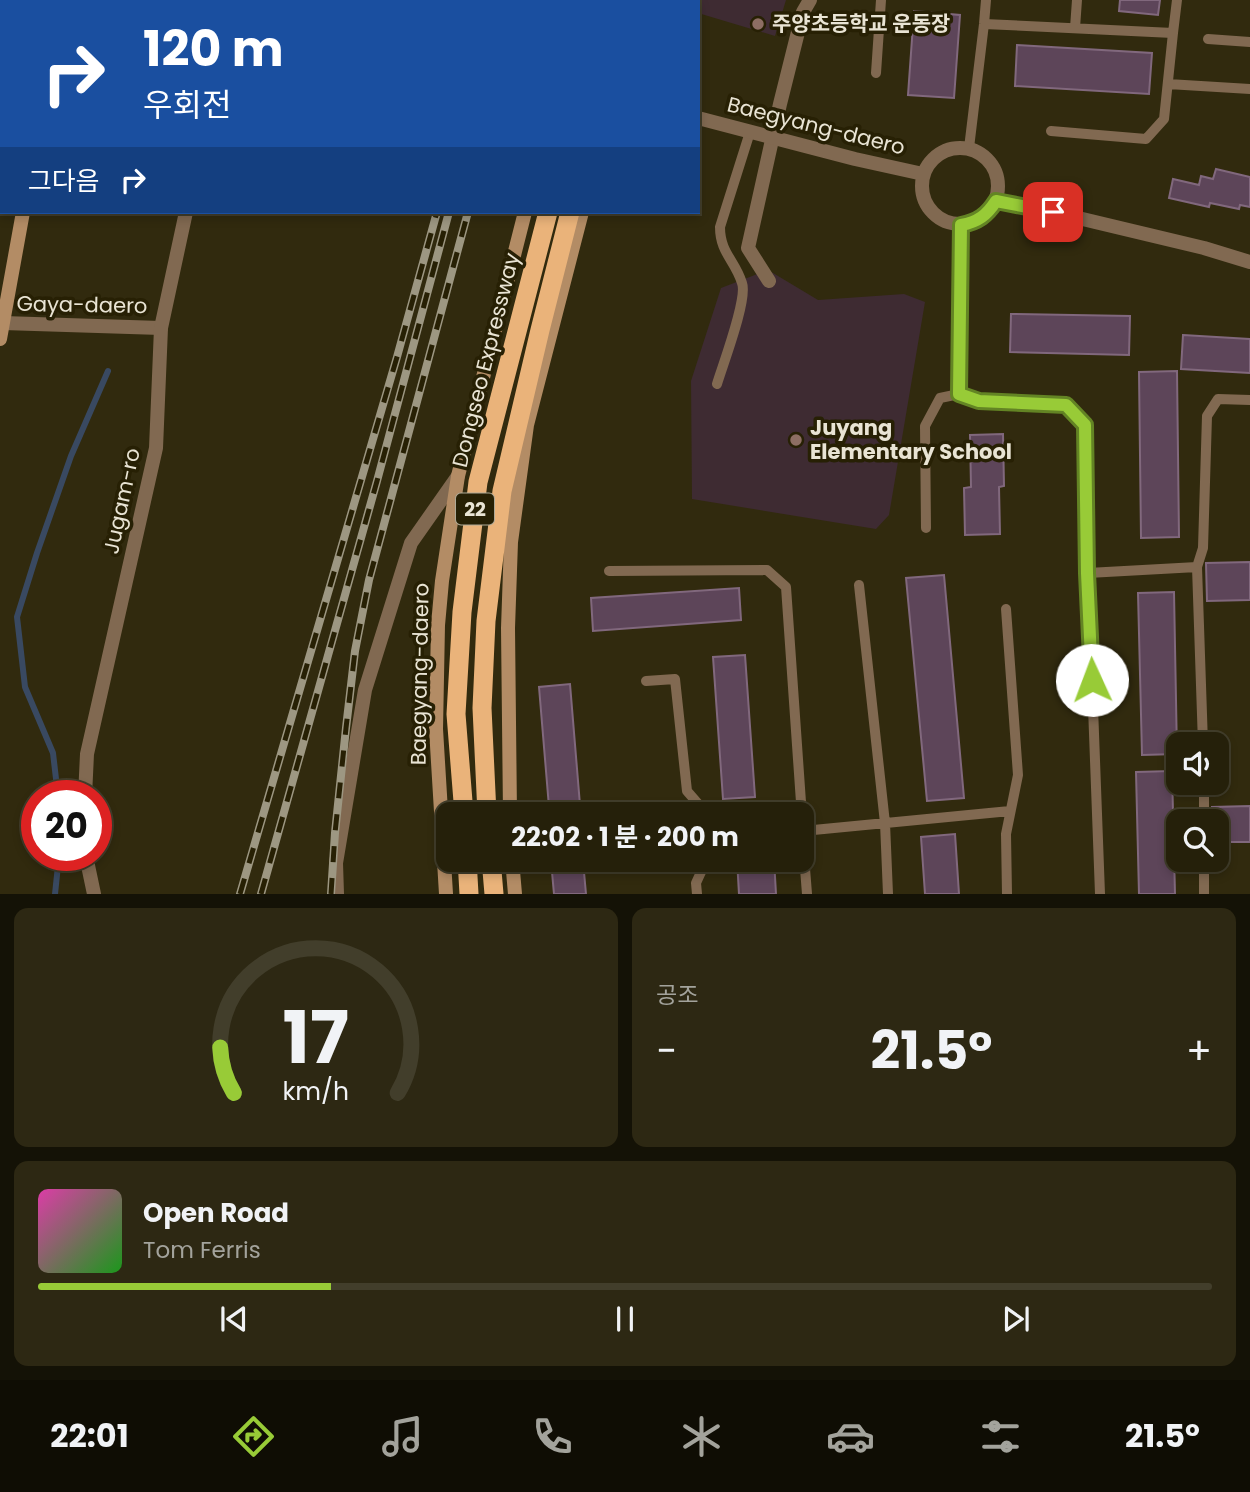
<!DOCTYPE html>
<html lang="ko">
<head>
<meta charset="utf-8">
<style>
	body { margin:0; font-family:Poppins,"Noto Sans KR",sans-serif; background:#2d2813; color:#f1f3f6; height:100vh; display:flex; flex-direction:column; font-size:26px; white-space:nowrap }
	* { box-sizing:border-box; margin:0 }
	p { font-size:23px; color:#a3a39c }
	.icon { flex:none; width:38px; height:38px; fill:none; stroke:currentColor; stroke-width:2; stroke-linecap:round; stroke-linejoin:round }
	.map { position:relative; height:894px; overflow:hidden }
	.panel { display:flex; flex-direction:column; gap:14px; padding:14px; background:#141206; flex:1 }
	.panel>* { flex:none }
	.hud { position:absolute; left:0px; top:0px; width:700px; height:214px; box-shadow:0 4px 10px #0003,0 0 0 2px #423e2b; background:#1a4fa0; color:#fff; overflow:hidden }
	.tools { position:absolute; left:1166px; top:732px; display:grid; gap:14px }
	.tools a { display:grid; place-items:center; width:63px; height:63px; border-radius:14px; background:#25200a; box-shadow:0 4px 10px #0003,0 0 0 2px #423e2b; font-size:35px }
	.speed { position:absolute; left:21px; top:780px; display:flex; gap:14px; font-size:35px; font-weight:700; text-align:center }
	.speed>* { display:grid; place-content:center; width:91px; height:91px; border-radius:50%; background:#25200a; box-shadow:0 4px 10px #0003,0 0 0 2px #423e2b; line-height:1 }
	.speed .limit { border:10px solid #d22; background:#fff; color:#111 }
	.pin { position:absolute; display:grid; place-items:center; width:60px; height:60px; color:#fff; margin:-30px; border-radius:14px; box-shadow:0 4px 10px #0006 }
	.me { position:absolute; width:77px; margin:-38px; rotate:358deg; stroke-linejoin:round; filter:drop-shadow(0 0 5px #0008) }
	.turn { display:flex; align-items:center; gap:24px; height:147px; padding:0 28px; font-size:32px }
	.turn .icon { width:91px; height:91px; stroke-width:2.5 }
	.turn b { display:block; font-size:49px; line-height:60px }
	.then { display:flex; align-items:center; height:66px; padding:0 28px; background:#0003; gap:14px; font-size:26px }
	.big { font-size:52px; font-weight:700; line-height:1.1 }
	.panel .card { flex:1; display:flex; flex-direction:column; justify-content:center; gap:10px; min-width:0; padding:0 24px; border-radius:14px; background:#2d2813 }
	.panel .dial { align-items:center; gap:0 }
	.dial svg { height:182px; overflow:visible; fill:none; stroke:#423e2b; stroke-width:7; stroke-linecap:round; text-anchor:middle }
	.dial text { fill:#f1f3f6; stroke:none }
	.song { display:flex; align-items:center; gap:21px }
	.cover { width:84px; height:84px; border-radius:10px; background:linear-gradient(135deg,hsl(320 70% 55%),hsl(120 70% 35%)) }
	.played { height:7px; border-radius:4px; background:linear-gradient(90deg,#98cb37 25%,#423e2b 25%) }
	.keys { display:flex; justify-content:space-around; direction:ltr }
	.heat { display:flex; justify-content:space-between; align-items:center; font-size:38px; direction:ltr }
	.panel .tiles { flex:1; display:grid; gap:14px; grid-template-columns:1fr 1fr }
	.card:last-child { grid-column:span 2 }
	.trip { position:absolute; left:436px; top:802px; width:378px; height:70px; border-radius:14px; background:#25200a; box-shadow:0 4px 10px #0003,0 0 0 2px #423e2b; font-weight:700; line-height:70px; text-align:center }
	.tabs { display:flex; height:112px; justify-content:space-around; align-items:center; background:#0f0d04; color:#a3a39c }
	.tabs .icon { width:49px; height:49px }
	.tabs .current { color:#98cb37 }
	.tabs b { font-size:32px; color:#f1f3f6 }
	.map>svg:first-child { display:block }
	.education { fill:#3e2b32 }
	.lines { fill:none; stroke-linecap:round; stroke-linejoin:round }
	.stream { stroke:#394961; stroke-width:6 }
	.building { fill:#5d4559; stroke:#81687d; stroke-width:2 }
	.service { stroke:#816951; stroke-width:10 }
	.pedestrian { stroke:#816951; stroke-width:14 }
	.minor { stroke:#816951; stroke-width:14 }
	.tertiary { stroke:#816951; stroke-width:14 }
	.secondary { stroke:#b38c65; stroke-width:14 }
	.trunk { stroke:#eab37a; stroke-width:19 }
	.rail-casing { stroke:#9d9782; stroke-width:8 }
	.rail { stroke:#272004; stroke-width:5; stroke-dasharray:16; stroke-linecap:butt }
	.route-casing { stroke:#638424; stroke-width:18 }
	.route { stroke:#98cb37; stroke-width:12 }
	.education-dot { fill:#8d6e63; stroke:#272004; stroke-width:2.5 }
	.labels { text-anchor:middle; stroke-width:7; stroke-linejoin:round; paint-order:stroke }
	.shield { fill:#272004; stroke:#afa996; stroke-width:2 }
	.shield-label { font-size:19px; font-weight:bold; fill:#e9e4d4 }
	.poi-label { font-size:21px; font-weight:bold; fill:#e9e4d4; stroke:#272004; text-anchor:start }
	.street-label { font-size:21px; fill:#e9e4d4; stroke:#272004 }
</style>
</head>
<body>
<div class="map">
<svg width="1250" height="894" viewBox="0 0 1250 894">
	<rect width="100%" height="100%" fill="#312a0e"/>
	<path class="education" d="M685,0H786L775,36L698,13V2H685Z
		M768,270L818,300L904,294L925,302L889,515L876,529L692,499L691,381L721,288Z"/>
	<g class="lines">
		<path class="stream" d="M58,796L53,753L25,687L17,617L37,553L71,456L108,371
			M55,894L59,856"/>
	</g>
	<path class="building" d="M1120,0H1160L1158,15L1119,11Z
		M914,11L960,15L954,98L908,95Z
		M1017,45L1152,53L1149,94L1015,86Z
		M1216,169L1250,177V207L1240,205L1239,209L1210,203L1209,207L1169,198L1173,179L1199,185L1201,176L1213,179Z
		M1011,314L1130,316L1129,355L1010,352Z
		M1183,335L1250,339V373L1181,369Z
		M1177,371L1179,537L1141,538L1139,372Z
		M1003,434L1004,486L999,487L1000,534L965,535L964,488L971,487L970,435Z
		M1250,562V600L1207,601L1206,563Z
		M944,575L964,798L927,801L906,578Z
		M739,588L741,620L593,631L591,598Z
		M1174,592L1177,754L1142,755L1138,593Z
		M745,655L755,797L723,799L713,657Z
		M570,684L580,805L549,807L539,687Z
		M1172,771L1175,894H1139L1136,772Z
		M1250,806V842H1216V821H1212V807Z
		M955,834L959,894H925L921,837Z
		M574,859H601L583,861L586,894H554L551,861Z
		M737,859H774L776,894H739Z"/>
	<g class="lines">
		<path class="service" d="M984,24L1173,33L1164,119L1146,139L1051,131
			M1075,28L1077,0
			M1173,33L1177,0
			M1208,39L1250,42
			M876,73L881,0
			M1168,84L1250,89
			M969,148L984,24L986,0
			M961,225L959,394L979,401L1066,405L1085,425L1088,573L1100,894
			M717,384C723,364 748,299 742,283C735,260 720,253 720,227L750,132
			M926,528L925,426L940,398L959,394
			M609,571L767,570L786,587L803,831L1010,811
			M1088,573L1197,567
			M859,585L885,823L888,894
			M1006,609L1018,775L1006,834L1007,894
			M646,681L675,679L687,791L707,814
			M1203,744L1197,567L1203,548L1207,416L1218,399L1250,400
			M1204,821V782
			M802,830L807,894
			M1204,859V894
			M697,894L696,883L707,859"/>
		<path class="pedestrian" d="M769,281L748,248L780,104L803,12L810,0"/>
		<path class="minor" d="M267,0L272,2
			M698,118L855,159L923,174
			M922 186a38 38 0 1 1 76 0a38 38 0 1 1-76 0Z
			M996,201L1028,206L1204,248L1250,262
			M3,323L161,328
			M337,894L336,863L365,690L411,543L458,476"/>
		<path class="tertiary" d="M231,2L232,0
			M85,796L87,754L156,448L161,328L186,212
			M86,856L94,894"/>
		<path class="secondary" d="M60,2V0
			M636,2V0
			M0,339L23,212
			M510,814L508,628L511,542L527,425L582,212
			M512,859L515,894
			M446,894L436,729L438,625L442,581L458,476L525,212"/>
		<path class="trunk" d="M580,2V0
			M599,2L600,0
			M625,2V0
			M464,814L456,714L462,612L478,482L548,212
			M487,814L482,708L486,621L502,491L540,330L570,212
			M467,859L469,894
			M491,859L494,894"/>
		<defs>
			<path id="rail" d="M494,2V0
				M506,2V0
				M523,2L524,0
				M240,894L397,357L437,212
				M261,894L377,481L449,212
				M331,894L335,833L346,728L355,651L369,580L468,212"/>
		</defs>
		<use href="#rail" class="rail-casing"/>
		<use href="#rail" class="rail"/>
	</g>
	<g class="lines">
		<defs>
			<path id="route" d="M1053,212L996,201C987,215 978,222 961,225L959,394L979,401L1066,405L1085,425L1087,573L1092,680"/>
		</defs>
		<use href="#route" class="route-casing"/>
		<use href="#route" class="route"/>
	</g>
	<g class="education-dot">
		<circle cx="758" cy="24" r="7"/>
		<circle cx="796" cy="440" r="7"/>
	</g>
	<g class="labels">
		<rect class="shield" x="456" y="493.5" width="38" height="31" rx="5"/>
		<g class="shield-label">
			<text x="475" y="516">22</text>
		</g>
		<g class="poi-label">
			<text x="772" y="31">주양초등학교 운동장</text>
			<text x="810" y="435">Juyang<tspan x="810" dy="24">Elementary School</tspan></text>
		</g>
		<g class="street-label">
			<text transform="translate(816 126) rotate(14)" y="7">Baegyang-daero</text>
			<text transform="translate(82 305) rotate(1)" y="7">Gaya-daero</text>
			<text transform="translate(486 360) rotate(-76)" y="7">Dongseo Expressway</text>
			<text transform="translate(122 501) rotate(-78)" y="7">Jugam-ro</text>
			<text transform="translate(420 674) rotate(-89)" y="7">Baegyang-daero</text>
		</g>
	</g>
</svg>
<div class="tools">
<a><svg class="icon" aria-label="sound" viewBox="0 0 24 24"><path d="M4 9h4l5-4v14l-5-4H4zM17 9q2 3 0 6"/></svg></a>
<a><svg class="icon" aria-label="search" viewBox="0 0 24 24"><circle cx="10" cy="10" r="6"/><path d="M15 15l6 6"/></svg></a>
</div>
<div class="speed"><div class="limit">20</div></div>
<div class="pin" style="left:1053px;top:212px;background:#d93025"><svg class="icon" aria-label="arrive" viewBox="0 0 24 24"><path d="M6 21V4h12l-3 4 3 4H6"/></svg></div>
<svg class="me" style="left:1092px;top:680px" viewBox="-20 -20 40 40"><circle r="19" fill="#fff"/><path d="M0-13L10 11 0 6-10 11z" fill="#98cb37"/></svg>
<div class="trip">22:02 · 1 분 · 200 m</div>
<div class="hud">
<div class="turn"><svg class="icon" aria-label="right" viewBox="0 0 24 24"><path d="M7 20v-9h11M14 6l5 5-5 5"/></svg><div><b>120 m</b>우회전</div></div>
<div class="then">그다음<svg class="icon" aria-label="right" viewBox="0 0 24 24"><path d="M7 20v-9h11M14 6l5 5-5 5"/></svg></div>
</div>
</div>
<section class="panel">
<div class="tiles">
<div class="card dial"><svg viewBox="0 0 100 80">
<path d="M14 69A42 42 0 1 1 86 69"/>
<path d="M14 69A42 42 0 0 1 8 49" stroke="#98cb37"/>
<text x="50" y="56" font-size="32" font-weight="700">17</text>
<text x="50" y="72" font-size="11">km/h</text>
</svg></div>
<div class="card"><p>공조</p>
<div class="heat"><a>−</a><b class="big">21.5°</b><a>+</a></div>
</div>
<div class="card">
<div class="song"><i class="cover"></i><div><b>Open Road</b><p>Tom Ferris</p></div></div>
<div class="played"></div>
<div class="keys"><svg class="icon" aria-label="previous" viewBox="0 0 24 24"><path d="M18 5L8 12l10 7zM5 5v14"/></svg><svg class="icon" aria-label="pause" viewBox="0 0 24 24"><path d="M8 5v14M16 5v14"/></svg><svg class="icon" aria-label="next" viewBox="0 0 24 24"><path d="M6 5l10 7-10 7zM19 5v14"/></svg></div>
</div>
</div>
</section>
<nav class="tabs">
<b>22:01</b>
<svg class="icon current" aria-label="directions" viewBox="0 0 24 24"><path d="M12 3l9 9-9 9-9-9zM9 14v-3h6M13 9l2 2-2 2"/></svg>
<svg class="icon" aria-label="music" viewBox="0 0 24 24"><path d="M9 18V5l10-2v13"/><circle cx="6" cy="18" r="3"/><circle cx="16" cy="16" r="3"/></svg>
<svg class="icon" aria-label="phone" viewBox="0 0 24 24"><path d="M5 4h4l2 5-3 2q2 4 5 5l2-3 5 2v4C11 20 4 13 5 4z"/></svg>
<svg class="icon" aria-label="climate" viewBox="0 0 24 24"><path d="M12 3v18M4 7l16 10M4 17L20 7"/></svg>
<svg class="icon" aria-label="car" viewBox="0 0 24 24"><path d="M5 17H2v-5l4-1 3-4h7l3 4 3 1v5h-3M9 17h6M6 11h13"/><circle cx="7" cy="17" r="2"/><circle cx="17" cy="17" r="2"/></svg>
<svg class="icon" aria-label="filters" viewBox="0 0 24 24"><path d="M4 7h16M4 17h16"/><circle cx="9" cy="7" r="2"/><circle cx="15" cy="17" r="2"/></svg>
<b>21.5°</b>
</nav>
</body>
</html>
